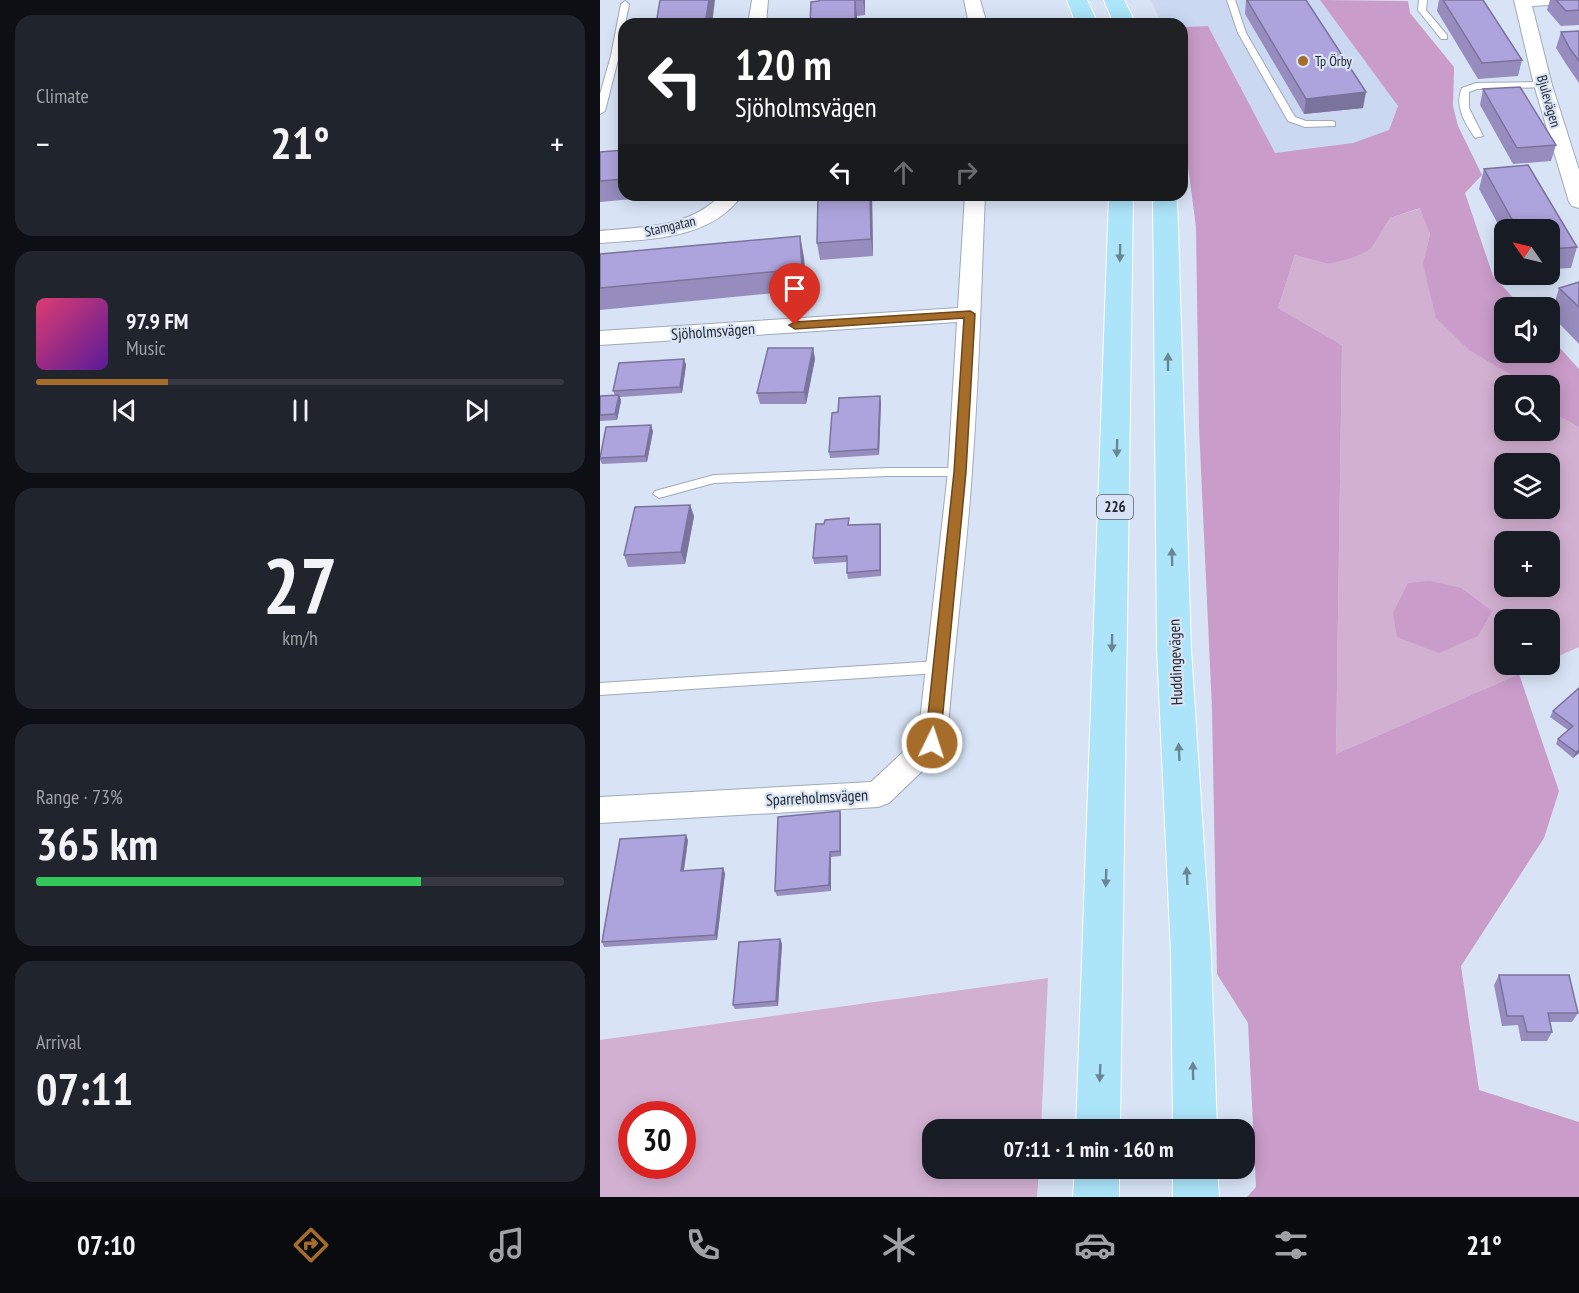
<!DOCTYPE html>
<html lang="en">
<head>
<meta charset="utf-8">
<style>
	body { margin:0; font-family:"PT Sans Narrow",sans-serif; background:#20242c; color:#f1f3f6; height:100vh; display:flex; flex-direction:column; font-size:22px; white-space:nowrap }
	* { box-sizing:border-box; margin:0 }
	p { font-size:20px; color:#9ea1a6 }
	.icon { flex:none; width:33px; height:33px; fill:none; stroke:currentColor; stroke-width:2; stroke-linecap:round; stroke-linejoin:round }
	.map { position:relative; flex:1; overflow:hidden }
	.drawer { display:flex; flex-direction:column; gap:15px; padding:15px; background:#0d0f14; width:600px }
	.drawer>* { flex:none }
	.hud { position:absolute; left:18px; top:18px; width:570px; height:183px; border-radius:18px; box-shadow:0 3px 15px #0003; background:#202124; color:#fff; overflow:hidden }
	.needle { width:39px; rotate:304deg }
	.fabs { position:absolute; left:894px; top:219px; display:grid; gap:12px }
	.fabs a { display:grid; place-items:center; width:66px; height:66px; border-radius:12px; background:#171b24; box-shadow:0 3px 15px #0003; font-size:30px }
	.speed { position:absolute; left:18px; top:1101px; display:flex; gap:12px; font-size:30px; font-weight:700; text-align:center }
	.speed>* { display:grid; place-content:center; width:78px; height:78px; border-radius:50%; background:#171b24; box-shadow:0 3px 15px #0003; line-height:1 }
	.speed .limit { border:9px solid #d22; background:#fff; color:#111 }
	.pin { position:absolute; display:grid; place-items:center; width:51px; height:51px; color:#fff; margin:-62px -26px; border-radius:50% 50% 50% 0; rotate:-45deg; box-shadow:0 0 6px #0007 }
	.pin .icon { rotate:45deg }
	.me { position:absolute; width:66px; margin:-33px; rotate:4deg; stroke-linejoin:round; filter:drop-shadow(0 0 4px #0008) }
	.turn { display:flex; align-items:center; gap:21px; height:126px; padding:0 18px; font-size:27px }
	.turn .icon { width:78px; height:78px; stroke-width:2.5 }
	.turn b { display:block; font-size:42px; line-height:51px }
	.lanes { display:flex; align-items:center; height:57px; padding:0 18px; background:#0003; justify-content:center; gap:30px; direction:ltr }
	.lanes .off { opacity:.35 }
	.big { font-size:45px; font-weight:700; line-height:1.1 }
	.drawer .tile { flex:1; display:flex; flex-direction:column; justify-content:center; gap:9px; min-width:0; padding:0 21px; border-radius:18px; background:#20242c }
	.drawer .dial { align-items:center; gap:0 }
	.dial b { font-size:78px; line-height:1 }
	.song { display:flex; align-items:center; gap:18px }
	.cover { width:72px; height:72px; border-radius:9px; background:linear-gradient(135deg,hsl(340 70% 55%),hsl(270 70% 35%)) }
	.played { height:6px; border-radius:3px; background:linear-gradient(90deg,#a56d29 25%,#363941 25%) }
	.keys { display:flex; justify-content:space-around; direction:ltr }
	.heat { display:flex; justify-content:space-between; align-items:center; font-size:33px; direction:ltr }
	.charge { height:9px; border-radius:4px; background:linear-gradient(90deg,#34c759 73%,#363941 0) }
	.trip { position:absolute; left:322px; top:1119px; width:333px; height:60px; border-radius:18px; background:#171b24; box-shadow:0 3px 15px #0003; font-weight:700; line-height:60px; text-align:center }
	.menu { display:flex; height:96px; justify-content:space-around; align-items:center; background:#090b0e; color:#9ea1a6 }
	.menu .icon { width:42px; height:42px }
	.menu .selected { color:#a56d29 }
	.menu b { font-size:27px; color:#f1f3f6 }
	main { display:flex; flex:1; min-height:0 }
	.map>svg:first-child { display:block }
	.built { fill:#cad9f1 }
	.green { fill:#d2b0d1; fill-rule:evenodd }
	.forest { fill:#c99cc9 }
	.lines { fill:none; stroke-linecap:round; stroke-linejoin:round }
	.lane-casing { stroke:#9ea9ba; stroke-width:2 }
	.street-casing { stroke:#9ea9ba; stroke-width:2 }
	.primary-casing { stroke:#fff; stroke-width:2 }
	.lane { fill:#fff; fill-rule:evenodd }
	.street { fill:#fff; fill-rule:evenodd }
	.primary { fill:#ace4f9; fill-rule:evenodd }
	.wall { fill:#968dbe }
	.shaded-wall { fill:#7a739b }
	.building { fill:#aea4dd; stroke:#7a739b; stroke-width:1.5 }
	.oneway { fill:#688694 }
	.route { fill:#a56d29; stroke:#6b471b; stroke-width:1.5 }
	.poi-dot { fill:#a56d29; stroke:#d8e4f6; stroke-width:2 }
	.labels { text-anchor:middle; stroke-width:4.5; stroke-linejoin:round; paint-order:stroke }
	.far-poi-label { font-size:14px; fill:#23272e; stroke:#d8e4f6; text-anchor:start }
	.far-street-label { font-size:14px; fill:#23272e; stroke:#d8e4f6 }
	.shield { fill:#d8e4f6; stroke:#59606a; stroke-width:1.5 }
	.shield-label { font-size:15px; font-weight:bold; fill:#23272e }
	.street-label { font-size:16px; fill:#23272e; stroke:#d8e4f6 }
</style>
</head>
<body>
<main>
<section class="drawer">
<div class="tile"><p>Climate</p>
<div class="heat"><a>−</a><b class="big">21°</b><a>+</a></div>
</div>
<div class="tile">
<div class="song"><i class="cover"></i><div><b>97.9 FM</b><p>Music</p></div></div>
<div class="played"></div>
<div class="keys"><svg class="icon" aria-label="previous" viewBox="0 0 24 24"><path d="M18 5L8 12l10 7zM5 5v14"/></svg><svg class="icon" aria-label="pause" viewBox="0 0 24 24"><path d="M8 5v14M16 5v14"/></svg><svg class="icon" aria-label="next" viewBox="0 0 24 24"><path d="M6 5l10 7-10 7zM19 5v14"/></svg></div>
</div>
<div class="tile dial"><b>27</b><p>km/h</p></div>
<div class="tile"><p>Range · 73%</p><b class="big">365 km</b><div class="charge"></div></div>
<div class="tile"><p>Arrival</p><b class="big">07:11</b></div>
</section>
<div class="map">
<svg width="979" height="1197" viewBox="0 0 979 1197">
	<rect width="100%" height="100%" fill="#d8e4f6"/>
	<path class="built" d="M551,0H721L798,106L789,130L753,143L675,154L608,26L582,27V24H562Z"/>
	<path class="green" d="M821,208L830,234L823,265L924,385L904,386V430H950V408L960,417L979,427V647L950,660V620H904V664L940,665L736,754L742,345L678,308L695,255L728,264L771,249L790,218ZM904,464H950V508H904ZM904,542H950V586H904Z
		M448,978L441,1129L333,1130V1168L439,1169L437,1197H0V1040ZM32,1114H82V1166H32Z"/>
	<path class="forest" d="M720,0L808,1L810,13L854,67L853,106L858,126L882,175L865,193L893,276L922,307L904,308V352H950V337L979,369V427L960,417L950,408V386L924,385L915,377L869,350L836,318L823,264L830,234L820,208L790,218L771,249L752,258L728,264L695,255L678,308L742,345L736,754L919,674L959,791L944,838L861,966L879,1090L979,1122V1197H647L656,1187L648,1023L617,974L612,709L599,427L596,227L582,121V27L608,26L675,153L753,143L789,130L798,106Z
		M830,581L861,588L892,611L878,636L839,653L797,637L793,613L808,583Z"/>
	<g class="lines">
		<defs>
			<path id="lane" d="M627,0H635L646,33L695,117L706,121H732L735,122V126L705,127L688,121L638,33Z
				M819,0H827L826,10L847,35V39H841L818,10Z
				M25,1L29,4L19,56L5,111L0,114V94L11,56L21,4Z
				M943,82L948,85L946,87L877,89L869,92V108L883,136L875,138C865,123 854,106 862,88L876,83Z
				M288,468H360L366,472L360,476H288L114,483L59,498L53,494L55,491L114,475Z
				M338,661L343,663L345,667L343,671L338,673L0,695V683Z"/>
			<path id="street" d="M152,0H168L166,24H148Z
				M364,0H380L387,24H369Z
				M914,0H957L949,5L932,6L952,85L979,170V208L972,206L969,202L934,85Z
				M121,195H142C111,240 49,239 0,243V231C43,227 89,228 121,195Z
				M365,195H385C381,288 379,378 372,471C366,562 353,652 347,743L342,752L289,803L278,807L0,823V797L271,782L318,738L348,472L357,322L0,345V331L358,308Z"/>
			<path id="primary" d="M467,0H487L498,24H476Z
				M504,0H524L536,24H514Z
				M509,195H533L520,1130H476Z
				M553,195H577L591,649L611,954L617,1130H573L571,954L557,649Z
				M475,1168H519V1197H473Z
				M573,1168H617L619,1197H573Z"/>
		</defs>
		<use href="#lane" class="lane-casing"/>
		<use href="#street" class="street-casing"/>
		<use href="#primary" class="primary-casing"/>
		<use href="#lane" class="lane"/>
		<use href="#street" class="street"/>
		<use href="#primary" class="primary"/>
	</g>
	<path class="wall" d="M265,0V15L257,16V24H210L219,1Z
		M646,0H706L763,108L704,114L645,14Z
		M839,0H883L922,60L918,76L878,79L837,11Z
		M950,0H979V25L961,26L947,10Z
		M979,31V83L966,64L956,48L961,32Z
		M883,89L956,145L951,161L913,164L880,105Z
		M24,150V195H45L44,198L0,202V152Z
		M884,169L977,247L971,268L950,269V230H904V235L879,189Z
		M218,195H272L273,256L220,260L217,243Z
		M0,254L204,257L206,290L0,310Z
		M979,282V344L951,315L959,288Z
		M213,348L215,359L206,404H160L157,393Z
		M84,359L86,365L82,393L20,397L21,401L17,420L0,421V396L15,395L13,391Z
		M281,402L279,455L230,458L229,452L238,412Z
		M53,431L47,462L2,464L0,460V455Z
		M90,505L94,516L85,564L28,567L24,555Z
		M280,524L281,530V576L248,579L247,573V562L214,564L213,558L250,525Z
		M979,688V753L973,758L956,744L958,739L968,730L950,717L953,711Z
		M241,816V856L231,857V891L177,896L175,891Z
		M88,840L84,870L125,873L117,940L4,947L2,942Z
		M180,939L182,944L178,1006L135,1009L133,1005Z
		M899,975L978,1013L972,1022H950L952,1032L947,1041H921L918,1025L902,1026L894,985Z"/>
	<path class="shaded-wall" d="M109,0H115L112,24H105Z
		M255,0L257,16V24H255Z
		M263,0H265V15Z
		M766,92L763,108L704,114L706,99Z
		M270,195H272L273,256L271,239Z
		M200,236L204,257L206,290L202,269Z
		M213,348L215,359L206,404L204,392Z
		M84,359L86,365L82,393L80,387Z
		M19,395L21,401L17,420L15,414Z
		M280,396L281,402L279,455L278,449Z
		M51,425L53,431L47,462L45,456Z
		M90,505L94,516L85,564L81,552Z
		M280,524L281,530V576L280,570Z
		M979,750V753L973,758L976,752Z
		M240,811L241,816V856L240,851Z
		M86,835L88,840L83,876L81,871Z
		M230,852L231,857V891L229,885Z
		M123,868L125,873L117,940L115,935Z
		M180,939L182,944L178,1006L176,1001Z"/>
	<path class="building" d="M60,0H109L105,24H56Z
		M219,0H263H255V24H210L211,2L219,1Z
		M647,0H706L766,92L706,99Z
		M843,0H883L922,60L882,63Z
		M956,0H979V10L966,11Z
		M979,31V61L970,49L961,32Z
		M920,87L956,145L917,148L883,89Z
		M24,150V179L0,181V152Z
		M928,165L977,247L950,249V230H918L884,169Z
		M218,195H270L271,239L217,243Z
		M200,236L202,269L0,288V254Z
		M979,282V307L959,288Z
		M168,348H213L204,392L157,393Z
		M84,359L80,387L13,391L19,363Z
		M19,395L15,414L0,415V396Z
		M280,396L278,449L229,452L232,413L238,412L239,398Z
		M51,425L45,456L0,458L6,427Z
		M90,505L81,552L24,555L35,507Z
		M249,518L248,525L280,524V570L247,573V556L213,558L216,524H224L225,520Z
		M979,688V750L976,752L958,739L973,726L953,711Z
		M240,811V851L230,852L229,885L175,891L178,817Z
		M86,835L81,871L123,868L115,935L2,942L20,839Z
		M180,939L176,1001L133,1005L139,942Z
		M899,975H969L978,1013H948L952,1032H927L923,1016H907Z"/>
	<defs><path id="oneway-solid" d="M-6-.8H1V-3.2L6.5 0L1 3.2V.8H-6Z" transform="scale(1.5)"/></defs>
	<g class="oneway">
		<use href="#oneway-solid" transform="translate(520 253) rotate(91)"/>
		<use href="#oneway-solid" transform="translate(568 362) rotate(-90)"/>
		<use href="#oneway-solid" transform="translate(517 448) rotate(91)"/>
		<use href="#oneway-solid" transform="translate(572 557) rotate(-91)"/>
		<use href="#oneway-solid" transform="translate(512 643) rotate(91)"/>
		<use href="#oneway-solid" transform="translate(579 752) rotate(-93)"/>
		<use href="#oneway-solid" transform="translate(587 876) rotate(-93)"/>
		<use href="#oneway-solid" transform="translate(506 878) rotate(92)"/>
		<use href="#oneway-solid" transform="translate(593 1071) rotate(-91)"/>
		<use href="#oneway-solid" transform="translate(500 1073) rotate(92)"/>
	</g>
	<path class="route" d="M370,311L375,314L366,472L340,743L338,748H327L325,743L354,472L364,318L195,329L189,325L195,322Z"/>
	<circle class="poi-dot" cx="703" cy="61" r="6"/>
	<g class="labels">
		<g class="far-poi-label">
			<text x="715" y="66">Tp Örby</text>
		</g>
		<g class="far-street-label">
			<text transform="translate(949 101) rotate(74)" y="5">Bjulevägen</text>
			<text transform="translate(70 226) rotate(-13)" y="5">Stamgatan</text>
		</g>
		<rect class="shield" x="497" y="495" width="36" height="24" rx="4.5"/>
		<g class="shield-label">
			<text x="515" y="512">226</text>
		</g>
		<g class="street-label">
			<text transform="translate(113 331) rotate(-4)" y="6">Sjöholmsvägen</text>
			<text transform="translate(575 662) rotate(-92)" y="6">Huddingevägen</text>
			<text transform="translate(217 797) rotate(-3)" y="6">Sparreholmsvägen</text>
		</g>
	</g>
</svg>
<div class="fabs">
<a><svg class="needle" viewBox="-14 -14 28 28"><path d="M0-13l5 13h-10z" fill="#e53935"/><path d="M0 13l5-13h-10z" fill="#9ea1a6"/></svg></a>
<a><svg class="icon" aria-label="sound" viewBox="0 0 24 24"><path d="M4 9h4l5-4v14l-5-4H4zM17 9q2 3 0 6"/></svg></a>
<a><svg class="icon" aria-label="search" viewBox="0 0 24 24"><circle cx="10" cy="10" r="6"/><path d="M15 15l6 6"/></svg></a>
<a><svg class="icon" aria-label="layers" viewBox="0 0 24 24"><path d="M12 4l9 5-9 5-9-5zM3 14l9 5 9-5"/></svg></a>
<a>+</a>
<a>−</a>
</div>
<div class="speed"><div class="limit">30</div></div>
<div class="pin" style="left:195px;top:325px;background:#d93025"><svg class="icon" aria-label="arrive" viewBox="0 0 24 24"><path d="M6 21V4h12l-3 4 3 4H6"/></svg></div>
<svg class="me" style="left:332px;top:743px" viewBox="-20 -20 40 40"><circle r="17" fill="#a56d29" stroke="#fff" stroke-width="3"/><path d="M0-11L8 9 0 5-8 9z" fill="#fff"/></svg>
<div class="trip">07:11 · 1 min · 160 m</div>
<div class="hud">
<div class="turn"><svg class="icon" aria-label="left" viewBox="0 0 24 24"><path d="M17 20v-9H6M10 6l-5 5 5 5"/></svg><div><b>120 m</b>Sjöholmsvägen</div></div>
<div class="lanes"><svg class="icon" aria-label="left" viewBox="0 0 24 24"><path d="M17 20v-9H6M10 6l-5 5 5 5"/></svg><svg class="icon off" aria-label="ahead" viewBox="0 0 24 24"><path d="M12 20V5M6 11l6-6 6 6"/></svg><svg class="icon off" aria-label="right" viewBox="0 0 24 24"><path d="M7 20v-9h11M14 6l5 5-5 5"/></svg></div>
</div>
</div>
</main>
<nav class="menu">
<b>07:10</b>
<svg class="icon selected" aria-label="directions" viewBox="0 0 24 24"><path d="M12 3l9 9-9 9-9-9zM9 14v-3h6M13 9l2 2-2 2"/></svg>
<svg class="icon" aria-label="music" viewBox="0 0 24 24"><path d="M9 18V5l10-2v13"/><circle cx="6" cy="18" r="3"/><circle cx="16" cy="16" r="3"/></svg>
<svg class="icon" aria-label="phone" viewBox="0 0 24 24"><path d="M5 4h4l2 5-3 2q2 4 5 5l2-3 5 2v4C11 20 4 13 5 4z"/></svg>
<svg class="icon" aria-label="climate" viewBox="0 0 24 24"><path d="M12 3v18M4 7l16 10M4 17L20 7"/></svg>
<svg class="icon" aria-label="car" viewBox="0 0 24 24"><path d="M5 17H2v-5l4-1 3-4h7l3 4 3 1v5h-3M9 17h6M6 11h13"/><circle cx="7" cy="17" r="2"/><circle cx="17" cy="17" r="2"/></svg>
<svg class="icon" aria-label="filters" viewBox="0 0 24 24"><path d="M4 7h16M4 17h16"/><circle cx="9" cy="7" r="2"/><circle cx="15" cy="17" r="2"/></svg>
<b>21°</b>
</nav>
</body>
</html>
